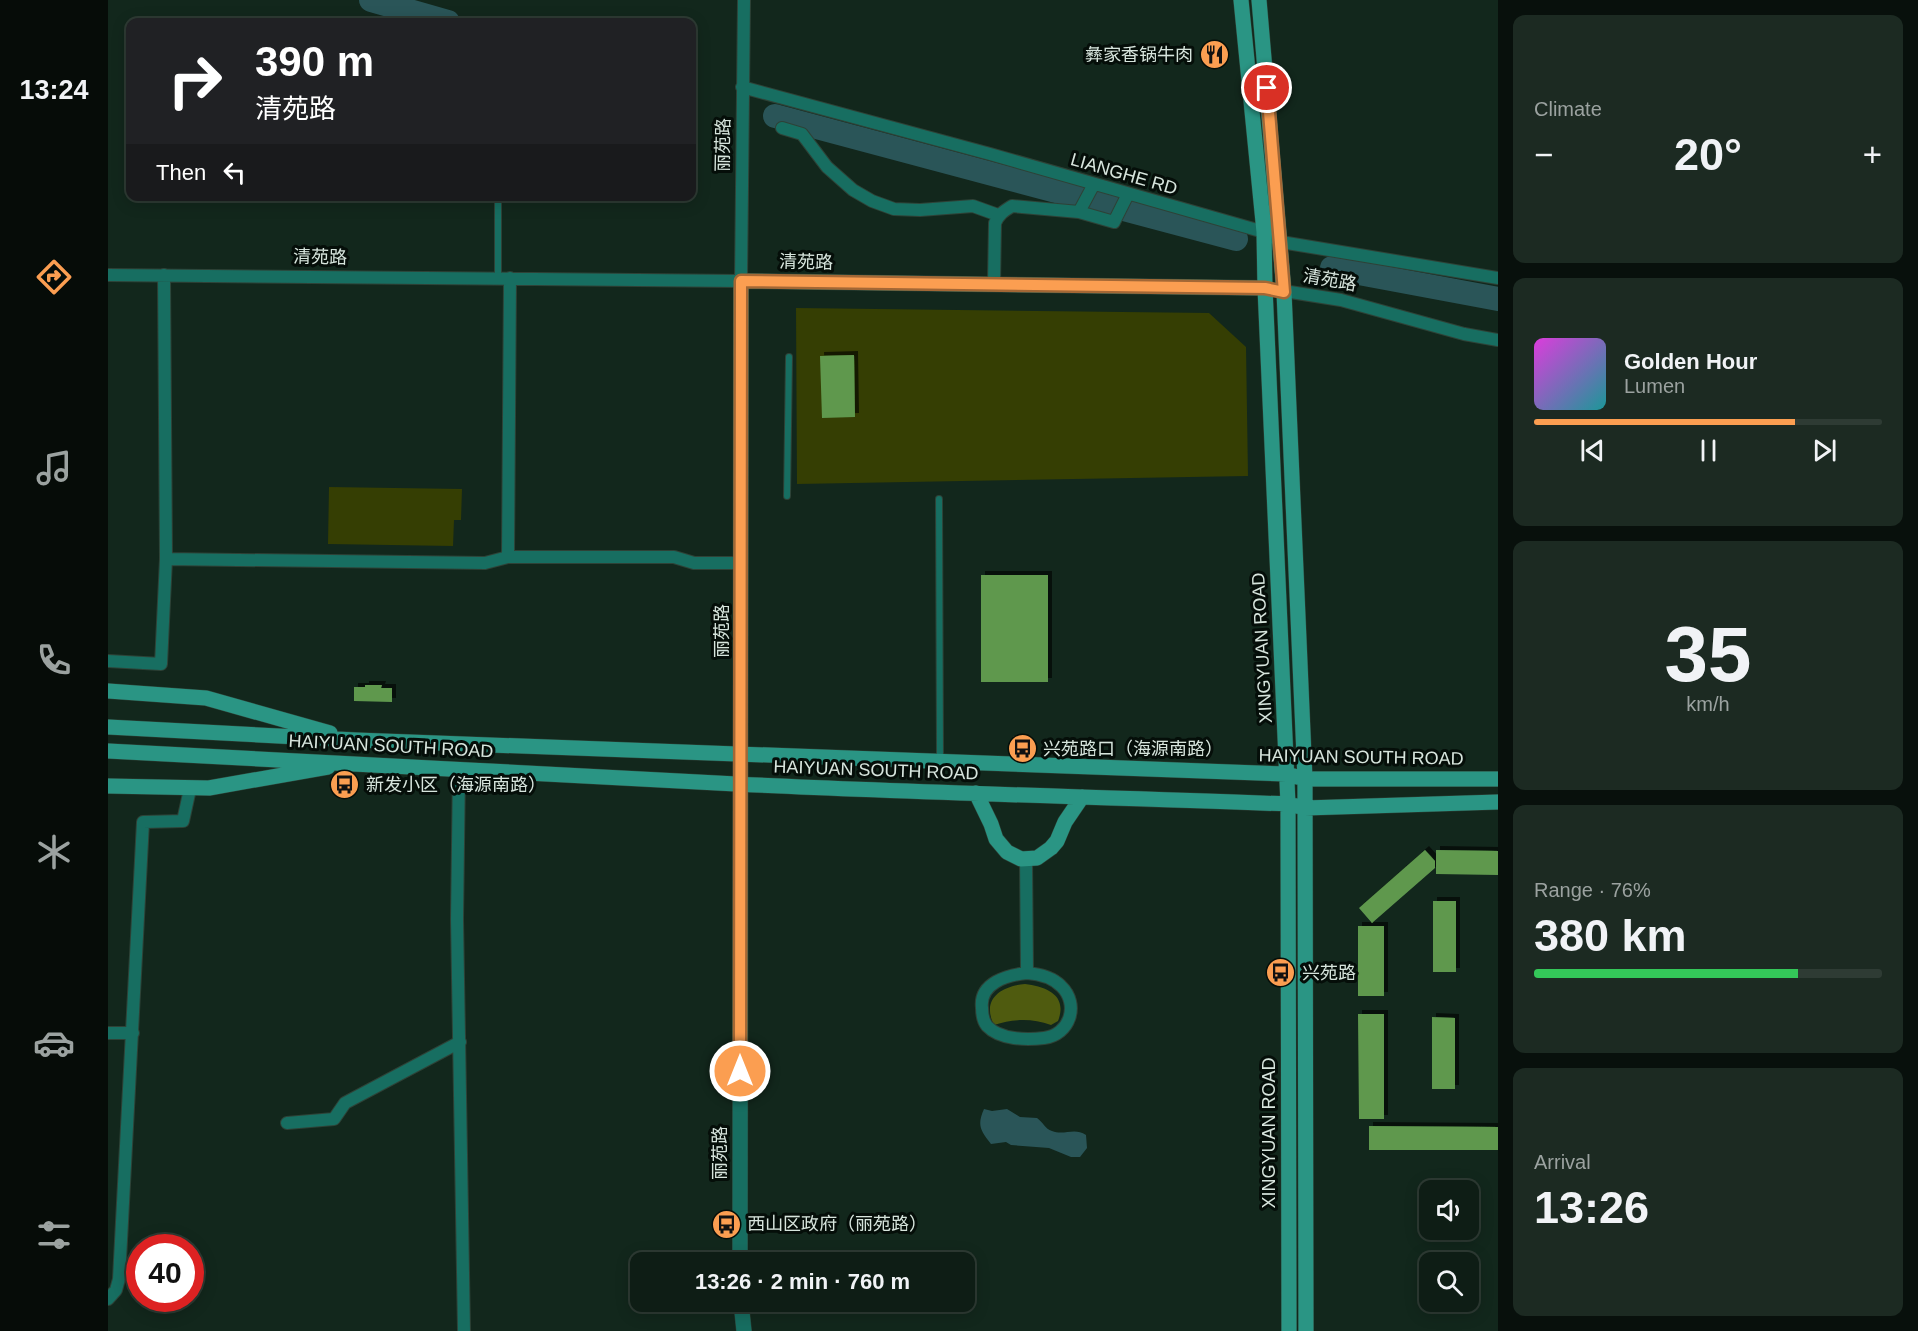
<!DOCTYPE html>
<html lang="en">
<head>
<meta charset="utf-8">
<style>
	body { margin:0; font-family:Helvetica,"Noto Sans SC",sans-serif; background:#1c2a22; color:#f1f3f6; height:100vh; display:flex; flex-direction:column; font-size:22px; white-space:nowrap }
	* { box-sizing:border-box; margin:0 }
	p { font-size:20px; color:#9ba2a0 }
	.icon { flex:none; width:33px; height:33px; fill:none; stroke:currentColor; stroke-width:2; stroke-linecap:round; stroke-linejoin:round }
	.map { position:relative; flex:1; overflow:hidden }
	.side { display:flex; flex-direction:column; gap:15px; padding:15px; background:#08100c; width:420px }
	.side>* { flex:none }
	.top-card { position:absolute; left:18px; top:18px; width:570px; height:183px; border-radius:12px; box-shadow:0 3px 15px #0003,0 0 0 2px #2e3b34; background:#202124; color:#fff; overflow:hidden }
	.buttons { position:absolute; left:1311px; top:1180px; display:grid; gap:12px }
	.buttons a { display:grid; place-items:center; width:60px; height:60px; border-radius:12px; background:#0e1d15; box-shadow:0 3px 15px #0003,0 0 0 2px #2e3b34; font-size:30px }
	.speed { position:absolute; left:18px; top:1234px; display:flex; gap:12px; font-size:30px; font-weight:700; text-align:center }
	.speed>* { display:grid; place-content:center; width:78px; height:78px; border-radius:50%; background:#0e1d15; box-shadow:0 3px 15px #0003,0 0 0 2px #2e3b34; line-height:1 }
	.speed .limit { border:9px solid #d22; background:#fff; color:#111 }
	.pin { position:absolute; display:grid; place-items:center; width:51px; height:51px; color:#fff; margin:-26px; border:3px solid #fff; border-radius:50%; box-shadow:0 2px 6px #0007 }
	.me { position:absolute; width:66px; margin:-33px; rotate:0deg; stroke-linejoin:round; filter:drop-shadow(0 0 4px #0008) }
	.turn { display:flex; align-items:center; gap:21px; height:126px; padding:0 30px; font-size:27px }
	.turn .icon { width:78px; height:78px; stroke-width:2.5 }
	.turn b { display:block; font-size:42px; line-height:51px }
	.then { display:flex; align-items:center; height:57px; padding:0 30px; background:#0003; gap:12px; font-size:22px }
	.big { font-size:45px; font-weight:700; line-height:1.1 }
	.side .tile { flex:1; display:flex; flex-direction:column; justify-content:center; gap:9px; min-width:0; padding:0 21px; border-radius:12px; background:#1c2a22 }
	.side .dial { align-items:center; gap:0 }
	.dial b { font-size:78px; line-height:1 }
	.song { display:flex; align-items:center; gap:18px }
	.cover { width:72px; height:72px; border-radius:9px; background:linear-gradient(135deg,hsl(300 70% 55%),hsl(180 70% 35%)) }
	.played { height:6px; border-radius:3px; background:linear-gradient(90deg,#fb9e51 75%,#2e3b34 75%) }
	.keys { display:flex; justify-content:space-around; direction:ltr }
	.heat { display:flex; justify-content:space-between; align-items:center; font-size:33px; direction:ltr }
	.charge { height:9px; border-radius:4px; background:linear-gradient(90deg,#34c759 76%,#2e3b34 0) }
	.trip { position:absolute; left:522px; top:1252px; width:345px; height:60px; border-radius:12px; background:#0e1d15; box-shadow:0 3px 15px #0003,0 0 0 2px #2e3b34; font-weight:700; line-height:60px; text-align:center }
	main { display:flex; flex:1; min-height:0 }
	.dock { display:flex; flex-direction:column; width:108px; justify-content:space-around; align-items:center; background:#060c08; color:#9ba2a0 }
	.dock .icon { width:42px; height:42px }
	.dock .active { color:#fb9e51 }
	.dock b { font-size:27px; color:#f1f3f6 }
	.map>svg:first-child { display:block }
	.green { fill:#353e03 }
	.forest { fill:#4f5b0f }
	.water { fill:#2a5558 }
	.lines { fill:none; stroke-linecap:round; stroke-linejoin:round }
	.river { stroke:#2a5558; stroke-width:24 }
	.building { fill:#5f984e; filter:url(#shadow) }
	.service-casing { stroke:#2e4237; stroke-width:8 }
	.minor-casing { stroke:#2e4237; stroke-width:14 }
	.tertiary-casing { stroke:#2e4237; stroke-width:16 }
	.secondary-casing { stroke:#2e4237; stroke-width:16 }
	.service { stroke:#176e61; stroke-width:6 }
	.minor { stroke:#176e61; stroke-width:12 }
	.tertiary { stroke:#176e61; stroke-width:15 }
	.secondary { stroke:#2a9584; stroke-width:15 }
	.route-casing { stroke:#a36735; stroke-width:15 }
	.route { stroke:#fb9e51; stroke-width:10 }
	.labels { text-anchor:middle; stroke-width:6; stroke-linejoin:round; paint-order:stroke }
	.poi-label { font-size:18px; fill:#d7e5dd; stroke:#050e09; text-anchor:start }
	.street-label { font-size:18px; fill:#d7e5dd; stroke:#050e09 }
</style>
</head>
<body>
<main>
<nav class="dock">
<b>13:24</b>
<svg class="icon active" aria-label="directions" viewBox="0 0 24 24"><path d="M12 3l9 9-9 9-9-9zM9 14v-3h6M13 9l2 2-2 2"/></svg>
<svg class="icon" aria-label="music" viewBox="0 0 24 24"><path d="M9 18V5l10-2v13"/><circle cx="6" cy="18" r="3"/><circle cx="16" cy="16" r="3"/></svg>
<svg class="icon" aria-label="phone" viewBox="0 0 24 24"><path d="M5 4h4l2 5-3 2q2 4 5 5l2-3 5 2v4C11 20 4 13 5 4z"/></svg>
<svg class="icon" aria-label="climate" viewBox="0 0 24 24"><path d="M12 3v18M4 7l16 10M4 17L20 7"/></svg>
<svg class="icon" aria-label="car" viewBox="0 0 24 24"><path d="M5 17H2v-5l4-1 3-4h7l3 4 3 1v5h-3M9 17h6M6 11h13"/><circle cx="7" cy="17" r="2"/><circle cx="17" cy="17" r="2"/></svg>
<svg class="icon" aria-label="filters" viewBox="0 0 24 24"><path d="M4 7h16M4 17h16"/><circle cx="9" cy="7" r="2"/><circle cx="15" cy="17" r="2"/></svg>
</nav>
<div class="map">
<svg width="1390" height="1331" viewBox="0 0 1390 1331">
	<defs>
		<filter id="shadow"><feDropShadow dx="4" dy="-4" stdDeviation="0" flood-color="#0009"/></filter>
	</defs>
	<rect width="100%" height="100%" fill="#12271c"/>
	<path class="green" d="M688,308L1101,313L1138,347L1140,476L689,484Z
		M221,487L354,489L353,520H346L345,546L220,544Z"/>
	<path class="forest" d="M917,984C939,987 960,995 950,1021L943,1025C923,1018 906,1019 886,1025C873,999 893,986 917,984Z"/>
	<path class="water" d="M876,1109L884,1111L899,1109L912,1117L929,1118C935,1122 937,1129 944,1131C956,1136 966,1127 978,1135L979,1148L972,1157H963L941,1148L903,1145L898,1142L883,1144C872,1130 869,1125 876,1109Z"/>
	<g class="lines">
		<path class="river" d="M263,0L340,22
			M667,116L1128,239
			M1224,268L1390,299"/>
	</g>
	<path class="building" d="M746,355L747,417L714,418L712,356Z
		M873,575H940V682H873Z
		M257,685H274L273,688H284V702L246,701V687H257Z
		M1317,850L1327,861V868L1264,923L1251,908Z
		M1328,850L1390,851V875L1328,874Z
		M1325,901H1348V972H1325Z
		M1250,926H1276V996H1250Z
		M1250,1014H1276V1119H1251Z
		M1324,1017L1347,1018V1089H1324Z
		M1261,1126L1390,1127V1150H1261Z"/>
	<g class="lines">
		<defs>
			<path id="service" d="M390,278V196
				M679,496L681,357
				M831,499L832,761"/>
			<path id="minor" d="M634,87L882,154L1156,232L1173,242L1390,278
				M674,128L694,134L719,167L745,190L764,201L786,209L812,210L865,206L890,215
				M971,212L986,184
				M0,275L633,281L636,0
				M886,284L887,223C891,214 896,211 904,206L971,212L1006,222L1020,194
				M1157,288L1233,300L1356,334L1390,340
				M400,557L402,278
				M58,559L377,563L400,557H566L586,563H633
				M0,661L53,664L58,559L56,275
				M351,770L349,919L356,1331
				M918,858L919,973
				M919,973C932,974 944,977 953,986C972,1004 962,1035 936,1038C919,1040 892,1040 879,1026C875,1021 874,1015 874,1008C871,983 899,975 919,973Z
				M0,1033H25
				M179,1123L226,1119L237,1103L352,1042
				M0,1299L8,1290L11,1279L35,822L75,821L82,789"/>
			<path id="tertiary" d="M632,1263L633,281L1157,288
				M633,1302L636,1331"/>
			<path id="secondary" d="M1133,0L1156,232L1157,288L1180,804L1181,1331
				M1151,0L1176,292L1197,779L1198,1331
				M0,691L98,698L222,733
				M0,727L248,740L1178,774L1197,779H1390
				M0,751C210,761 419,774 628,784C812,793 996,797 1180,804L1197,808L1390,802
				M0,786L101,788L220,767
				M868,793L883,824L888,839L899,852L913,859L929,858L943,848L949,841L957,822L974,797"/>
		</defs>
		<use href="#service" class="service-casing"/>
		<use href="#minor" class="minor-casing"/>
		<use href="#tertiary" class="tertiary-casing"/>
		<use href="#secondary" class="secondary-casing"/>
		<use href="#service" class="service"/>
		<use href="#minor" class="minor"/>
		<use href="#tertiary" class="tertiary"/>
		<use href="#secondary" class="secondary"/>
	</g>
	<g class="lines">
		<defs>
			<path id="route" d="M632,1071L633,281L1157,288L1176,292L1159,88"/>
		</defs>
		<use href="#route" class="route-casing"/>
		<use href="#route" class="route"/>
	</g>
	<defs>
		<symbol id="restaurant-disc" viewBox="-11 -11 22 22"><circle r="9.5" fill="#fb9e51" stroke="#050e09"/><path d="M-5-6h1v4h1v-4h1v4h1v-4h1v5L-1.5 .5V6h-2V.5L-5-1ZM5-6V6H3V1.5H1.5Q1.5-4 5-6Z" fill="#111"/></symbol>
		<symbol id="bus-disc" viewBox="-11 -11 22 22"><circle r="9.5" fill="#fb9e51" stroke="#050e09"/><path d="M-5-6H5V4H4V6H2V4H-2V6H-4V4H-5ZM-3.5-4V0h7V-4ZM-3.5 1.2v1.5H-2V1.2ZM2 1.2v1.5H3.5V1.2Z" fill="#111"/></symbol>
	</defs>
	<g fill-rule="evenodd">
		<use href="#restaurant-disc" x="1090" y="38" width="33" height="33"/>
		<use href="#bus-disc" x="898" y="732" width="33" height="33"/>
		<use href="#bus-disc" x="220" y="768" width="33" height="33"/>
		<use href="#bus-disc" x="1156" y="956" width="33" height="33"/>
		<use href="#bus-disc" x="602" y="1208" width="33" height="33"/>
	</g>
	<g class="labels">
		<g class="poi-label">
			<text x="1085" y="61" text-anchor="end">彝家香锅牛肉</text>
			<text x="935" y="755">兴苑路口（海源南路）</text>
			<text x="258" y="791">新发小区（海源南路）</text>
			<text x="1194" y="979">兴苑路</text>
			<text x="639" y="1230">西山区政府（丽苑路）</text>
		</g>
		<g class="street-label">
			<text transform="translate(615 145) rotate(-89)" y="6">丽苑路</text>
			<text transform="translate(1016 174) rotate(16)" y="6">LIANGHE RD</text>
			<text transform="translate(212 257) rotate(1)" y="6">清苑路</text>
			<text transform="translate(698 262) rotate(1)" y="6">清苑路</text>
			<text transform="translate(1222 280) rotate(10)" y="6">清苑路</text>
			<text transform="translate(614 631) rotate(-90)" y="6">丽苑路</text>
			<text transform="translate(1154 648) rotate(-93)" y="6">XINGYUAN ROAD</text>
			<text transform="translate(283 746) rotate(3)" y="6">HAIYUAN SOUTH ROAD</text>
			<text transform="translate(1253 757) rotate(1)" y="6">HAIYUAN SOUTH ROAD</text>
			<text transform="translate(768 770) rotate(2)" y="6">HAIYUAN SOUTH ROAD</text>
			<text transform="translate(1161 1133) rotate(-90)" y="6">XINGYUAN ROAD</text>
			<text transform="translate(612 1153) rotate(-90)" y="6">丽苑路</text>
		</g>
	</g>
</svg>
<div class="buttons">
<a><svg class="icon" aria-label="sound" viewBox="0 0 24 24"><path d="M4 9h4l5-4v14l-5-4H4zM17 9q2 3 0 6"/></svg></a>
<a><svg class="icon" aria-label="search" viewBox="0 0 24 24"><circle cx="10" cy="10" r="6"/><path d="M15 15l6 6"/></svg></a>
</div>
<div class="speed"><div class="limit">40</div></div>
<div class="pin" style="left:1159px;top:88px;background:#d93025"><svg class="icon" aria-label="arrive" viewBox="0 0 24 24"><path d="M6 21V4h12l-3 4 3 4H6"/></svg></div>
<svg class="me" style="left:632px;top:1071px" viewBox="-20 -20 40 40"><circle r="17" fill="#fb9e51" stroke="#fff" stroke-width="3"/><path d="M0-11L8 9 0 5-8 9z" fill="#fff"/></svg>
<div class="trip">13:26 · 2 min · 760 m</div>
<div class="top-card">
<div class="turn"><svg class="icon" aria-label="right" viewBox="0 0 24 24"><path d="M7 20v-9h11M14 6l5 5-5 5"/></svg><div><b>390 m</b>清苑路</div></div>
<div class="then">Then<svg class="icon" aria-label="left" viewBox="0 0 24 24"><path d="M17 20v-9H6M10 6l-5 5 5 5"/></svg></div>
</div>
</div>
<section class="side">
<div class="tile"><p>Climate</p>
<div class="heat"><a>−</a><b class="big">20°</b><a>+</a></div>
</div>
<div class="tile">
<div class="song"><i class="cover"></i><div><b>Golden Hour</b><p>Lumen</p></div></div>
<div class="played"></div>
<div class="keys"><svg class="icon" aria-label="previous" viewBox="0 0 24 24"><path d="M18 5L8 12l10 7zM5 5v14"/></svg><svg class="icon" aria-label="pause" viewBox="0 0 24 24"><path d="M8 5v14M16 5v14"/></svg><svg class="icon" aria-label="next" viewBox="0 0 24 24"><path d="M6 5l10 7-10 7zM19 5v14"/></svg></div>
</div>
<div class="tile dial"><b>35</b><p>km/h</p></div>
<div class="tile"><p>Range · 76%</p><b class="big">380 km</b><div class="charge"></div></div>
<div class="tile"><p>Arrival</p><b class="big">13:26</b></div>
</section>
</main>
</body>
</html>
